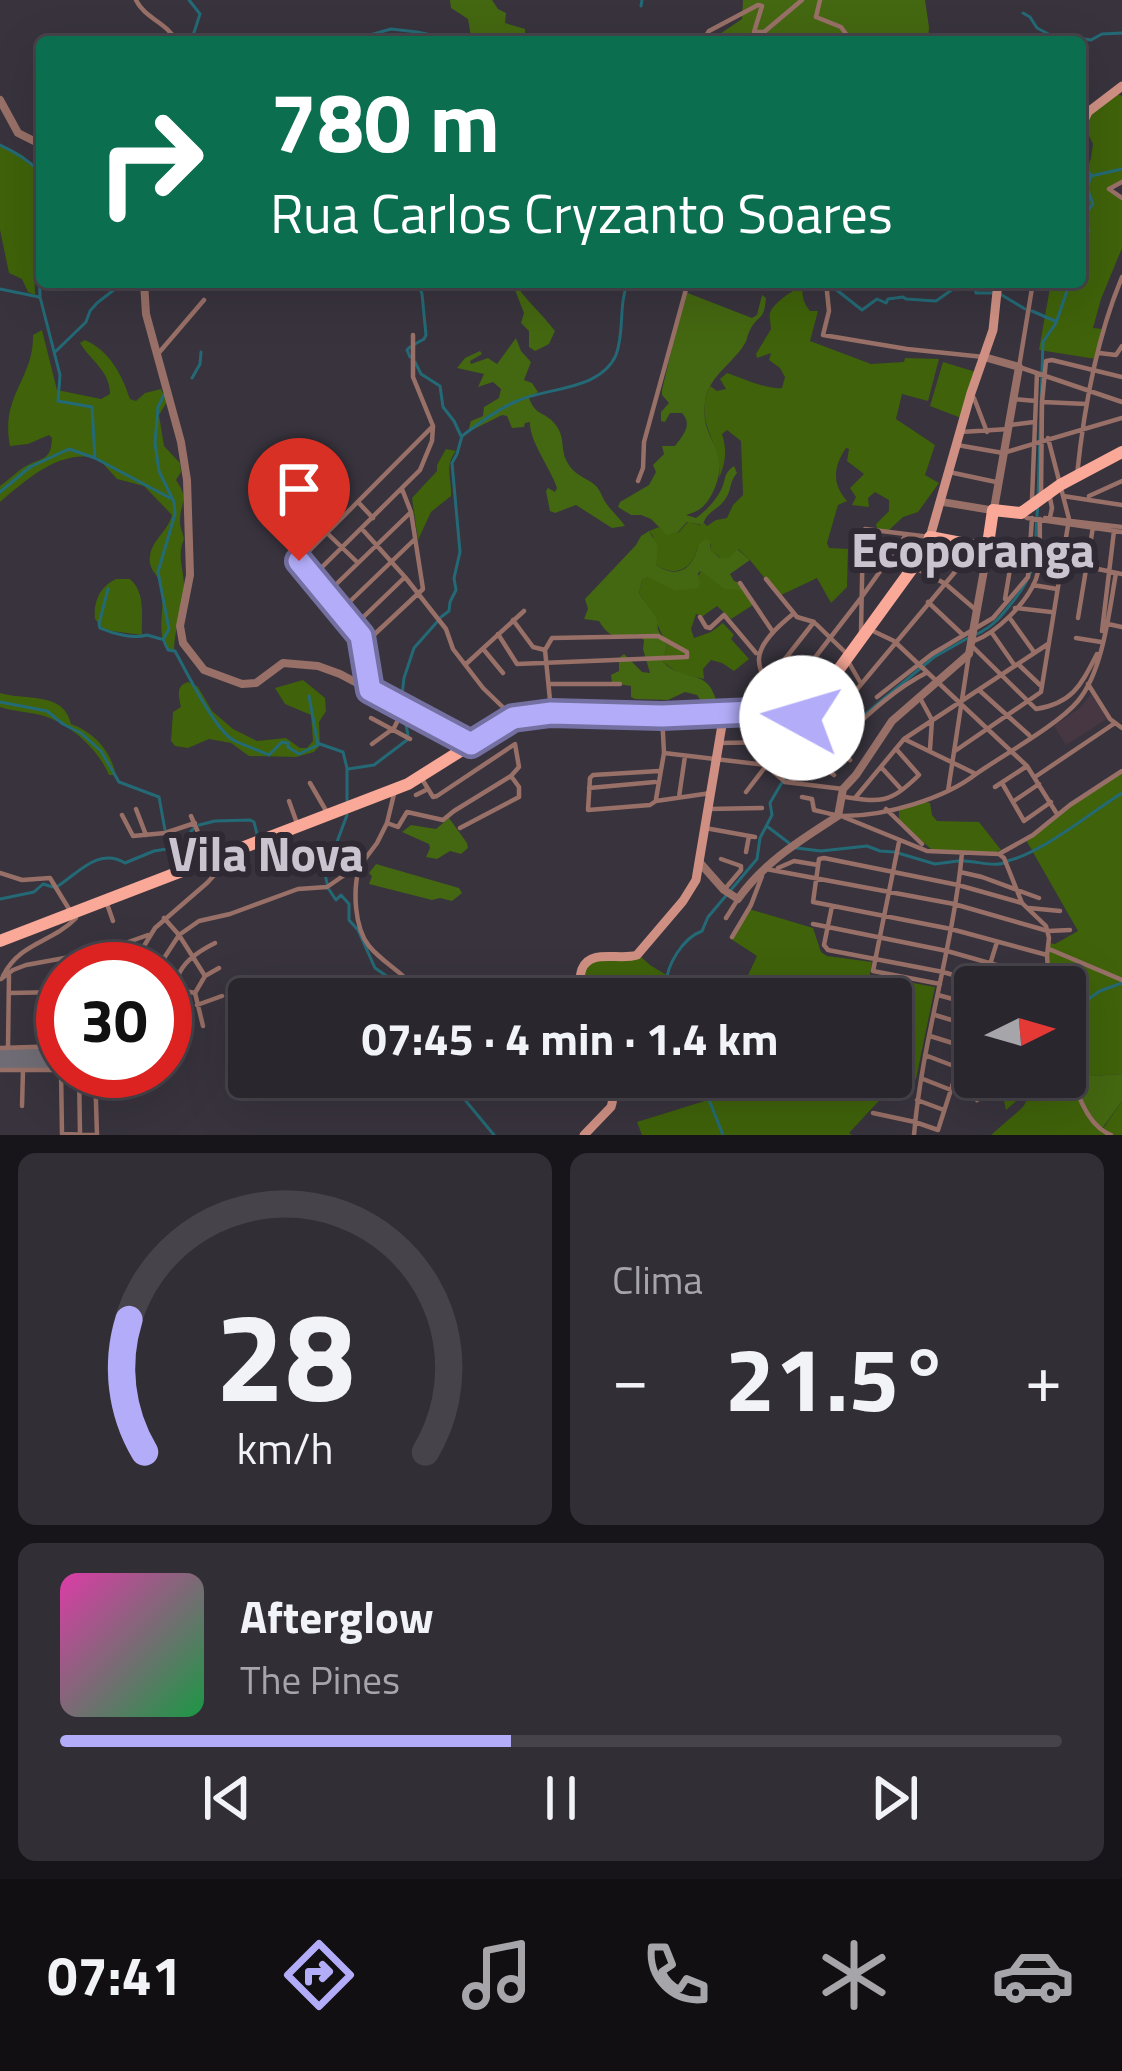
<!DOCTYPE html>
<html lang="pt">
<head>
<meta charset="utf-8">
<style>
	body { margin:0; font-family:"Titillium Web",sans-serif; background:#322e36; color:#f1f3f6; height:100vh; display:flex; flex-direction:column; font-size:45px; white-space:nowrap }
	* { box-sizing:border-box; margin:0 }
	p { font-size:39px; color:#a5a5aa }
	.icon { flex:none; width:66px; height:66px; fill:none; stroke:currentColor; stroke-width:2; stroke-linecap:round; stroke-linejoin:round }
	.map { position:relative; height:1135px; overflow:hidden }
	.drawer { display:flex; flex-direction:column; gap:18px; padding:18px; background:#171519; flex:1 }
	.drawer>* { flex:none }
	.top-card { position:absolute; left:36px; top:36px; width:1050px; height:252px; border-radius:12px; box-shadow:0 12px 48px #0002,0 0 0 3px #46434a; background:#0b6e4f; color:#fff; overflow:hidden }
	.needle { width:78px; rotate:85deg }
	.buttons { position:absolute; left:954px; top:966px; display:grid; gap:24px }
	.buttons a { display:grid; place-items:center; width:132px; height:132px; border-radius:12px; background:#2a262e; box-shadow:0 12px 48px #0002,0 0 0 3px #46434a; font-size:60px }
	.speed { position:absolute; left:36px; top:942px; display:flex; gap:24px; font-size:60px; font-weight:700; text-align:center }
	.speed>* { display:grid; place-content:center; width:156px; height:156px; border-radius:50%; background:#2a262e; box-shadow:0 12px 48px #0002,0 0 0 3px #46434a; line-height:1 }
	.speed .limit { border:18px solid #d22; background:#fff; color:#111 }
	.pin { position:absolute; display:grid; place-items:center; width:102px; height:102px; color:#fff; margin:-123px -51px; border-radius:50% 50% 50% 0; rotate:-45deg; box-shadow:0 0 12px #0007 }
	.pin .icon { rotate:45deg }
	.me { position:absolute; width:132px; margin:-66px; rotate:276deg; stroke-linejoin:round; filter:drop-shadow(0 0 9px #0008) }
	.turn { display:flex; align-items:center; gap:42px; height:252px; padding:0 36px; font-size:54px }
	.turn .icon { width:156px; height:156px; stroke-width:2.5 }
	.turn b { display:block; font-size:84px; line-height:102px }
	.big { font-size:90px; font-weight:700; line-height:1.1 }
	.drawer .widget { flex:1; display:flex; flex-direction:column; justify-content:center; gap:18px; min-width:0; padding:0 42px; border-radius:18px; background:#322e36 }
	.drawer .dial { align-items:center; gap:0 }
	.dial svg { height:312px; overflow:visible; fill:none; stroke:#46434a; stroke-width:7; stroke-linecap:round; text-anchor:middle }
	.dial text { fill:#f1f3f6; stroke:none }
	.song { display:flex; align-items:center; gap:36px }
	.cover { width:144px; height:144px; border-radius:18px; background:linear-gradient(135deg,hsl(320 70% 55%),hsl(140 70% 35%)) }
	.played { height:12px; border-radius:6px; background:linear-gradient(90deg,#b3adf9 45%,#46434a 45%) }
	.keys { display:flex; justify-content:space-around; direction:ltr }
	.heat { display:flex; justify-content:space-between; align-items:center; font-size:66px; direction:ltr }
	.drawer .tiles { flex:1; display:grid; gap:18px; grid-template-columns:1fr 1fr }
	.widget:last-child { grid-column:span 2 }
	.trip { position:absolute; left:228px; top:978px; width:684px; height:120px; border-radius:12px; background:#2a262e; box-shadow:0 12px 48px #0002,0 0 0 3px #46434a; font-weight:700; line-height:120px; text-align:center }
	.tabs { display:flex; height:192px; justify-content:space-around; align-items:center; background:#110f12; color:#a5a5aa }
	.tabs .icon { width:84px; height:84px }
	.tabs .current { color:#b3adf9 }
	.tabs b { font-size:54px; color:#f1f3f6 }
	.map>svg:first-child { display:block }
	.industrial { fill:#473743 }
	.green { fill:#3f620a }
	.forest { fill:#446711 }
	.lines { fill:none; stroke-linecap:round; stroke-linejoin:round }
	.stream { stroke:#246a76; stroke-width:3 }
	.runway { stroke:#716d76; stroke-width:21 }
	.minor { stroke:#987067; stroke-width:4.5 }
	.tertiary { stroke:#987067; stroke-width:8 }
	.secondary { stroke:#cf9083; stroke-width:9 }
	.primary { stroke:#faa897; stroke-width:12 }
	.route-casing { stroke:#7470a2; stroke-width:30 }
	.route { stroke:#b3adf9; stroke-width:21 }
	.labels { text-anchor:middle; stroke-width:12; stroke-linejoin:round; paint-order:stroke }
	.district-label { font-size:48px; font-weight:bold; fill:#cac4d0; stroke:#2e2932 }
</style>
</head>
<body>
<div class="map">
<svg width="1122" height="1135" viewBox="0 0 1122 1135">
	<rect width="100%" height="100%" fill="#38333d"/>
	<path class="industrial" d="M1091,694L1107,719L1066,745L1054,726L1081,707Z"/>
	<path class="green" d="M1114,93L1122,96V181L1109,188L1122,199V248L1101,299L1093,328L1102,329L1096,359L1039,350L1051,282H1080V188L1091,158L1093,144L1085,128L1092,110Z
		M0,144L22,155L39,170L38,201L33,229L35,295L28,292L22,279L9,273L0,230Z
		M803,286C801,295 804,304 810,311H818L810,341L871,364L904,362L905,358L939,359L928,401L902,394L896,419L935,445L925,475L939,483L918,512L903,517L888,531L877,530L876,524L889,511V500L875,492L868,498L869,507L852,505L856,497L850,488L864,474L847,461L849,449L846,448C833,467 832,484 847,501L838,505L827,543L829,548L848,549L847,587L831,603L817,578L779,596L750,560L738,549L729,558L722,559L711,550V544L698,545C694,567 678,579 656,565L653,536L649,531L659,527L667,534L679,532L688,522L700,525L704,523L707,526L716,520L727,518L733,505L743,495L741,441L727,430L722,434C727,450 726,462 719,478C723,442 692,424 710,386L717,391L726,389L720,379L727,373C742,378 768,390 782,388L785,377L780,368L769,360L771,353L757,358L756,354L771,329C771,326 769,315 770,313C774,302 793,290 803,286Z
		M42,330L57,390L101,399L110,394C110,371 91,361 80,343L85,340C110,351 122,375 130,399L136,401L145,393L161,389L167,402L159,415L164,446L180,463L181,472L176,480C190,501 180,500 180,522C180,528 183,533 184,539C176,557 185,571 184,590C182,611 174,631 174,651L165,647C156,625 167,605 160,582C156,572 148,569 150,556C152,540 168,531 172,515L144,486L117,479L98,458C58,450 29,478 0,502V486C9,480 17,471 26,466C43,457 51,461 52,438L49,435L28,444L10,446C0,395 34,379 33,335Z
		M943,362L976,372L961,418L930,406Z
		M446,449L456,451C444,465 452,479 451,496L431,512L418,540L412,498L437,471V465Z
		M701,571L744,589L753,605L731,619L717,606L703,616L696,614L691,629L694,638L711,632L723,623L734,635L731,639L749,659L734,671L722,663L711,660L703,669L704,679L678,673L663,662L667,645C658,626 652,611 639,593L642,580L648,577H698Z
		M116,579H130C146,593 141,615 142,635L104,630L95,619C93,602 100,586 116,579Z
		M303,680L325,698L326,711L319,722L320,745L314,752L296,757L249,756L231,743L209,739L188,748L175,746L171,741L173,712L181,707C179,697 175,686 188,682L198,687L212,711L233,729L257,741L286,738L300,748H307L313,741L311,715L285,704L275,688Z
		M0,693C26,701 64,691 71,724C95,733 110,750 116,775H109C99,751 73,726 47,717C33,712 15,712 0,707Z
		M1122,770V1074L1093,1076L1102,1130L1122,1101V1135H991L1023,1107L1027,1100L1023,1095L1006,1110L1003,1096L996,1089L1008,1077H1065V987H1052L1048,953L1049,943L1055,944L1078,931L1026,840L1072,803Z
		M926,802L930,803L932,815L937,821L979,822L1001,850L994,853L933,851L899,820V809Z
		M749,909L813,928L821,952L827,956L872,962L870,975L935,987L916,1079L890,1089L849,1133L852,1135H642L637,1122L708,1100L700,1077H891V999H737L757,956L731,939Z
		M640,956L650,965L696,993L690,999H578L582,972L592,959L625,961Z"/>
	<path class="forest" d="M450,0H492L498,9L506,13L505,23L525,29V42H472L468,19L451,8Z
		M743,0H925L929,27L928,42H708L742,19Z
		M518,288C529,303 543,315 555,331L549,344L535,351L529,347V331L521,323L524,313L515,290Z
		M685,292L752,318L757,315L762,295L766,298C764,322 759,313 750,330C745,341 749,338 742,348C729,366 708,378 705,402C699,441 733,449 713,492C706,506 700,511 686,515L696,518C706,511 716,500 721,490C727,478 722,475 734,466L737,473C729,482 732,489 726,498C719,510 706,511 703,525L687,522L678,532L667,535L651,519L641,515H631L618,507L620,502L649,485L656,472L653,465L664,454L662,446H675C683,435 693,425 682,413H670L665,422L661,421V412L669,403L662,395V390Z
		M516,338L521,351L531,362L524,380L532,383L538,392L529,398C536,417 545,411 555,424C568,440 557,451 572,469C579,477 589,479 596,486C600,490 603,499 606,503C612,512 620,518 625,526L612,528L576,505L555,513L550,511L546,491L548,488L555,492L557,488C550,467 529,441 530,422L525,423L524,427L512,428L507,416L502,415L468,432L471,421L483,416L484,407L499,398L501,389L493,382L478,387L484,374L457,368L465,358L480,351L482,354L470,361L471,364L488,358L497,364Z
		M649,531L658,546L656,565C678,580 694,568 698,545L705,539L710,541L711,550L720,558H729L737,549L750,560L730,574L734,581L740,583L744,589L741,590L724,589L701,571L698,573L700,584L698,588L675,591L648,577L642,580L639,593L657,619L658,630L667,645L663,662C683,683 707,667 716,700L701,701L697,695L685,692L668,700L635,699L631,697V686L612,683L611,675L619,671V658L624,654L642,672L650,673L643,649L644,640L636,634C618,639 610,639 599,621L584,619L588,609L585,599L636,545L641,536Z
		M449,818L467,843L468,848L461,854L450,851L437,859L426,857L430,848L429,844L402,832L411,825L436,829Z
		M376,864L459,888L462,893L452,901L440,898L432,900L369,884L372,876L369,873Z
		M1072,1073L1093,1076L1122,1074V1101L1101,1130L1097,1129L1085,1109Z"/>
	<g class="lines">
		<path class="stream" d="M189,0L200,14L191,42
			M641,6L642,0
			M1023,13L1030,17L1037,28L1060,40L1071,37L1091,40L1102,34L1122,33
			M314,42L325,38L356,39L391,29L417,32L465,42
			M0,145C13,151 28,160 38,170L40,297L60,375L58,401L92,407L95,458
			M1080,162L1091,175
			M1091,176L1122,169
			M1080,242L1089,231L1085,214L1093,204L1087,188L1091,176
			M974,282L976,293H993
			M829,284L862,310L877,299L886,303L888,299L903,297L906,299L936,301L963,282
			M0,289L39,297
			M1000,294L1025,309
			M1032,311L1055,321
			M415,344L424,339L426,335L422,294L418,282
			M410,347L407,350L410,357
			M55,352L86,322L90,311L97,303L124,282
			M415,362L421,374L440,386L443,407L454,421L461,436
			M192,378L200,364L201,352
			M0,492L30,467L69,449L95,458L170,498
			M1038,496L1043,342L1056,323L1070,282
			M108,589L99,624L100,628C113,634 134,639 147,635L161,639
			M441,617L449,611L450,602L456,590L454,578L460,552L452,463L457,454L462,436C479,423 498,409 517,401C547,387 600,391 616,355C625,331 618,305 628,282
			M977,634C994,626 1002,615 1014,600C1042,565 1033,547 1038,505
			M164,638L169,629L158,572L175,514L174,502L159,471L155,443L158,407L164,395
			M163,639L168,650L175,651C187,673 214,728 233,740C243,745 258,750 269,755L282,742L288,743V747L299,754L320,744L343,752L347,768V800
			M309,696L318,745
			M0,702L47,711L63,724L81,733L101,751L119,782L159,797L165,830
			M401,704L404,678L414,648L437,622
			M404,715L408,735
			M348,769L374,765L407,740
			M347,815L325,874L328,888L336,900L341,895L349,904V920L358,930L375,968L404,988L408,996L414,999
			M199,825L215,821L250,820L254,822L258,838
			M768,827L789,843
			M260,845L262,850L282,858L299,847L310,850L323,849L329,853
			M796,848L821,851L867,846L880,851L894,852
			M898,853L935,864L958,861
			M964,861C976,861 993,867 1004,863
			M1007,861C1042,853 1090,813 1122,793
			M58,886C79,872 100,847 125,863L154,851L179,847L193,829
			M0,899L34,892L43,884L53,887
			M673,999L672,992L666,986C666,965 683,938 702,931L708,917L757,859L760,838L772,815L770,803L781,784L934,657L968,638
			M1065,1015L1100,991L1122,983
			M446,1077L494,1135
			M700,1077L723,1135
			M767,1077H778
			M1027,1096L1038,1077"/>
		<path class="runway" d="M0,1059H63"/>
		<path class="minor" d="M136,0C145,19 167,22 177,42
			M820,0L816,17L841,27L852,42
			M702,42L709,31L758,5L762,6L754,32H764L802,0
			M1122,182L1109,189L1122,198
			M826,282L829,311L823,335L907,349L984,357
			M1033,282L1019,367L1122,402
			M1000,288L1032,287
			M1099,353L1116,355L1122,346
			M157,355L204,300
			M974,398L987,432
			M1014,399L1036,401
			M1043,402L1086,404
			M1010,425L1034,422
			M961,432L1009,429
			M957,445L1003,453L1122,418
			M949,472L996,482
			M1077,475C1084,407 1096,339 1122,277
			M638,481L643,468L644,442L688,282
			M1049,493L1052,508L1050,517
			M1063,496L1122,505
			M1089,496L1122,481
			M1041,497L1042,402L1046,361L1052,360L1122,377
			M1032,499L1037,373
			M940,500L988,508
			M358,502L373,518
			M939,503L993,512
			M1022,514L1027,518L1122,532
			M1045,518L1122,527
			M362,529L405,577L446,629L453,649L483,688L510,714
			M327,533L357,562
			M992,554L1028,561
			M1089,557V565L1093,568L1122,574
			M1038,561L1060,565
			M913,567L944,583
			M312,577L420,470L432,441L433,426L413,377V335
			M766,579L797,617L814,622L848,655
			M740,583L773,632
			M1033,585L1057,589
			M948,586L976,610
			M326,594L411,512
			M1005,599L1012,557
			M928,602L963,635
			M1015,608L1051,612
			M340,611L414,540
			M700,617L706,627L710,628L724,615L756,653
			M1009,617L1034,652
			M1078,618L1093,527
			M513,620L533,647L545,650
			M1108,624L1122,627
			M353,627L405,577
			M873,631L894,641L1027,766L1057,814
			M1102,631L1114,531
			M861,632L863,532L865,529L930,537
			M992,633L1015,666
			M498,634L517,664L687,657
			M1076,638L1101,642
			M974,641C996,633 1027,603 1036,579C1042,561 1039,538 1040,519
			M363,645L423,589L411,512L402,489
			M974,648L1036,709C1073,703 1081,685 1097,654
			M484,650L503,673
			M545,650L552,638L658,636L687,652V657
			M545,650L551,710
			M848,661L860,682
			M466,664L524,611
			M1018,664L1040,685
			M767,682L814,622
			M549,684H620
			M1088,684L1110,719L1122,728
			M370,690L361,636L299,561L433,426
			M979,690L1029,735
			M877,697L932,654L993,618L1028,577L1032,518
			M920,698L932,720L930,749
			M783,699C744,665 756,644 793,614
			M779,709L783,699L861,598L906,535
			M371,718L410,739
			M822,731L965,560
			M904,739L976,774C1003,755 1058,725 1078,701C1103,671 1109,612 1116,573
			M719,743L784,742
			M372,744L394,728L404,708
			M835,747L850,760
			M955,751L1041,692L1069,519L1048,438
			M664,753L766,765L785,782L843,789
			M817,762L834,775
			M881,767L901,789
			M659,771L593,775L590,778L588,810L650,805L656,801L711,793
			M1035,777L1115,723
			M422,779L433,797L437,796L515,744L519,767L511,776L519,787V797L460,828
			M790,781C838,749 875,699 926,673
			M310,783L328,814
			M1002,783L1024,821L1051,802
			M995,787L1027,766
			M589,788L655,782
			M948,791L969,654
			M746,792L808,711
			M416,795L428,789
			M840,796C881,803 889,804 919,775L897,750
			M679,797L685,756
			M802,797L812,799L814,810C824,812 834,816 844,816C885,816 944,799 976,774
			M855,798L904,739L1048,644
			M656,799L664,753L662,715
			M289,801L298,826
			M1014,801L1039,784
			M136,809L146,835
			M708,809L762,808
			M886,809L922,844
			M122,815L133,836L165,833L195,823
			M191,816L210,860
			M841,816L927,851L999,854
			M387,823L398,827L407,812L443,820L454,811L511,776
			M705,828L755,837
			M899,842L873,971L940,984
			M746,852L749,836
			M999,854L1004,858L1022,903L1046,926L1049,938L1047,955L1049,987
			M999,854L1033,835L1070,805L1122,771
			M721,859L741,866V870L724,890
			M359,868C353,890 354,927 369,946C382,962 401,971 414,987
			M778,868L794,861L818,865
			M766,869L954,904L1048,931L1070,930
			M960,872L982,877L1039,898
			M0,873L22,880L50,878L69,909
			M106,901L113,921
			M1022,903L958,885L824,858L819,859L813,902L951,929L1047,955
			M832,906L824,945L828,950L943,972L995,987
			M1029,908L1060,911
			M164,918L179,935L205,976
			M726,918L738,899
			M813,924L947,951L1049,980
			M732,937L751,905L762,876
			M1049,949L1122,980
			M103,951L106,969
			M87,953L90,969
			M130,969L155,928L207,883L230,858
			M157,969L179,935L199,921L230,914L298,889L327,887L362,863L377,843L387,823L394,794
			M3,976C20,942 52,943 76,918V912
			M1,979L13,970L26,965L103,951L148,935
			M165,987L195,993
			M983,987L997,942
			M9,993L63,992
			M938,995L975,1005
			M197,1005L222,996
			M935,1015L975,1027
			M203,1026L195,993L205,976L219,968
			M177,1028C172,984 171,965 215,943
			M165,1034L182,1025
			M930,1036L975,1050
			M0,1048L63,1046
			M8,1048L9,975
			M1065,1049C1073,1077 1081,1123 1111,1135
			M925,1055L959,1068
			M0,1070H63
			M61,1070L62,1134L95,1135
			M79,1071L80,1134
			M95,1071L97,1135
			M923,1079L951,1090
			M917,1100L944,1110
			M977,1100L1005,1077
			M22,1106L23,1070
			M873,1113L915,1122L938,1130L975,1015
			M914,1135C922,1040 953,948 962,853"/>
		<path class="tertiary" d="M0,100L18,133L42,145
			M144,282L146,314L181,442L187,480L190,575L180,626L183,643L204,670L242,684L256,683L283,663L318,666L340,674L470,743
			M984,357L1019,367L994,509
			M701,864L724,890L738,899C764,862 801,840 838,816L843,789L856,775L892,721L969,654L986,559"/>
		<path class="secondary" d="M1080,129L1088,112L1122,86
			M930,537L971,393L993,330L998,282
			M578,999C579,990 579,977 582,969C590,948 620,961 637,955L683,901L696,880L724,713
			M584,1135L611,1107C616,1093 609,1087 600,1077"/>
		<path class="primary" d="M1021,513L1060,485L1122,452
			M927,548L986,558L993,510L1021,513
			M0,941L408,784L513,718L551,713L662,715L805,709L813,705L927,548L930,537L987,548"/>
	</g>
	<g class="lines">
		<defs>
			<path id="route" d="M299,561L361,636L370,690L471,744L513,718L551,713L662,716L799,710L802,718"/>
		</defs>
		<use href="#route" class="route-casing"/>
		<use href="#route" class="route"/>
	</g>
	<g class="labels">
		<g class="district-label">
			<text x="973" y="567">Ecoporanga</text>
			<text x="266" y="871">Vila Nova</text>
		</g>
	</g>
</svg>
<div class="buttons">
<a><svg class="needle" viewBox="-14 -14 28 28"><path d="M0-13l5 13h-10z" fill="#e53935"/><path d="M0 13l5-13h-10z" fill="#a5a5aa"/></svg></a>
</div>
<div class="speed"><div class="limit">30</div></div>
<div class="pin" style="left:299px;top:561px;background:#d93025"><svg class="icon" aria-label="arrive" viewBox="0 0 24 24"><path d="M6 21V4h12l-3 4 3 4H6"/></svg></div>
<svg class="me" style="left:802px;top:718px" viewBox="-20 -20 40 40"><circle r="19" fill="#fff"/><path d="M0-13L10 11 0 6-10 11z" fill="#b3adf9"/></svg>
<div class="trip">07:45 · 4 min · 1.4 km</div>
<div class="top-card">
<div class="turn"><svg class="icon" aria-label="right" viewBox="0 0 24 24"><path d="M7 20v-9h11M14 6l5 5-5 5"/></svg><div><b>780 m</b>Rua Carlos Cryzanto Soares</div></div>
</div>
</div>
<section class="drawer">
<div class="tiles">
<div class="widget dial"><svg viewBox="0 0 100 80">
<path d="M14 69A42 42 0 1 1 86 69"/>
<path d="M14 69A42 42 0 0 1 10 35" stroke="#b3adf9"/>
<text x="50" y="56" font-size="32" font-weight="700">28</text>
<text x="50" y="72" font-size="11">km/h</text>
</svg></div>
<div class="widget"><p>Clima</p>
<div class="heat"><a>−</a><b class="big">21.5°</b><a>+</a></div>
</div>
<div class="widget">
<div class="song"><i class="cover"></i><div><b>Afterglow</b><p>The Pines</p></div></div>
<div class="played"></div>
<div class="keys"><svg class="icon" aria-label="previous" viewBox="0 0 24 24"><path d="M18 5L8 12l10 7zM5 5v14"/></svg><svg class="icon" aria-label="pause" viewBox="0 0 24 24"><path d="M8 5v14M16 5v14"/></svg><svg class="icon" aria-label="next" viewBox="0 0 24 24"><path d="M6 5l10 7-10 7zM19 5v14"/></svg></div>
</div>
</div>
</section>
<nav class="tabs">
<b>07:41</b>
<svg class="icon current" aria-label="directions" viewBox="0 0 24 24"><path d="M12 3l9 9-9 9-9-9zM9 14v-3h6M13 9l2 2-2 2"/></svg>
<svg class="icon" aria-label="music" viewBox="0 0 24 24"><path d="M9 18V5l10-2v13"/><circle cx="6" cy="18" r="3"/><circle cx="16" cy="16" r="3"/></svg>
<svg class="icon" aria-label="phone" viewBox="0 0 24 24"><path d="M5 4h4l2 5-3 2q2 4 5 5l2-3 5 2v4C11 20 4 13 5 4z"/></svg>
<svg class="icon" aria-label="climate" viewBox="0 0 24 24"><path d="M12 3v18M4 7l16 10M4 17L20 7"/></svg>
<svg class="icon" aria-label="car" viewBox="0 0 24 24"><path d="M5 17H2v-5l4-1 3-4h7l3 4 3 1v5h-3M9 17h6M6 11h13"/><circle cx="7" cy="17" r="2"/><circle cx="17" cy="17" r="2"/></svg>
</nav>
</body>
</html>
